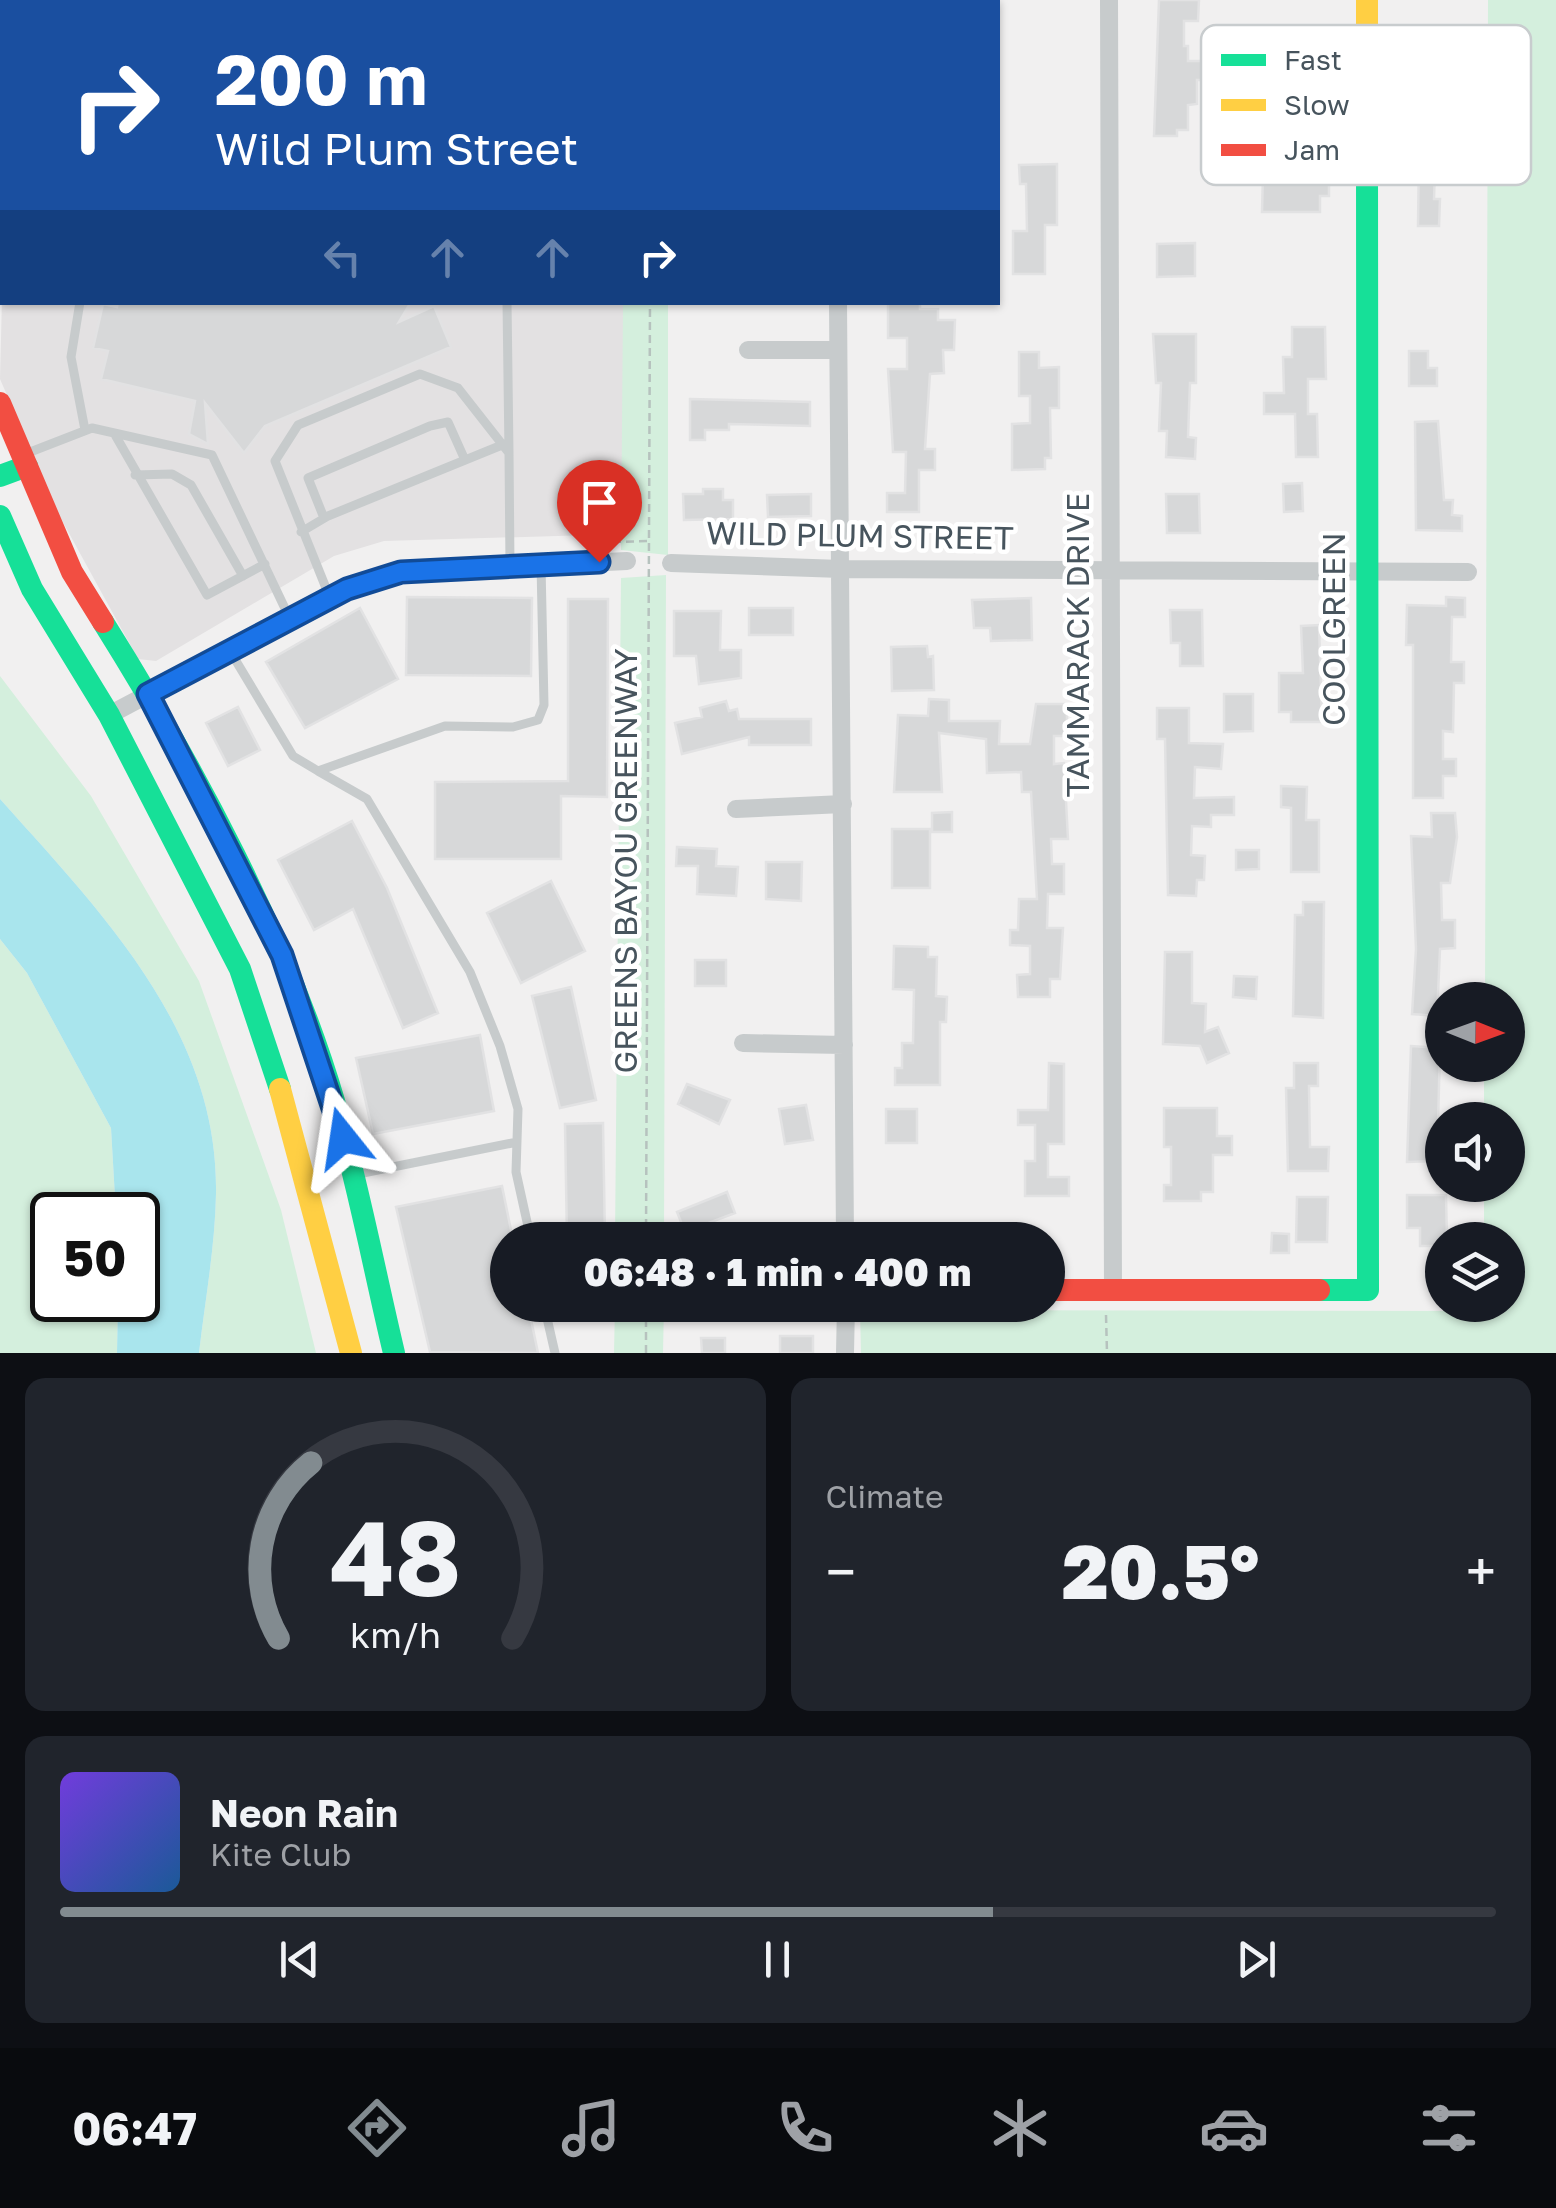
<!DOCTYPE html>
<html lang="en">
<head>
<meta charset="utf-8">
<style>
	body { margin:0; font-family:"Golos Text",sans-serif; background:#20242c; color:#f1f3f6; height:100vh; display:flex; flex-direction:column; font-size:38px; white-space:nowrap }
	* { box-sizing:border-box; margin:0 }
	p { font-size:32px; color:#9ea1a6 }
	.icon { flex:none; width:55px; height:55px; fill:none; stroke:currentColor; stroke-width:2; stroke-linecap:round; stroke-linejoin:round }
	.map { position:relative; height:1353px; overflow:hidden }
	.sheet { display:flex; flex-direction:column; gap:25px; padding:25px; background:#0d0f14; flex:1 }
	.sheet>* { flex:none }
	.hud { position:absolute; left:0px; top:0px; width:1000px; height:305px; box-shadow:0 2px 8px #0004; background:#1a4fa0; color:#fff; overflow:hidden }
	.needle { width:65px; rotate:91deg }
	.tools { position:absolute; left:1425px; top:982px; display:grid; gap:20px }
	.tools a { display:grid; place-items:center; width:100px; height:100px; border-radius:50%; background:#171b24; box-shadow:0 2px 8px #0004; font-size:50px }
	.speed { position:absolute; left:30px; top:1192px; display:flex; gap:20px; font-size:50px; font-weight:700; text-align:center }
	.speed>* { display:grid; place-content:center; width:130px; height:130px; border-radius:50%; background:#171b24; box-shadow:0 2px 8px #0004; line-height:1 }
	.speed .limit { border:5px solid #111; border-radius:15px; background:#fff; color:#111 }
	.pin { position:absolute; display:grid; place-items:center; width:85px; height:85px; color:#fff; margin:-102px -42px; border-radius:50% 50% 50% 0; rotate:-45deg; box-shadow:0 0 10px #0007 }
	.pin .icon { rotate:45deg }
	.me { position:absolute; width:110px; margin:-55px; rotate:345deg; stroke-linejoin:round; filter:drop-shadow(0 0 8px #0008) }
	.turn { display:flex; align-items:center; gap:35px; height:210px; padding:0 50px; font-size:45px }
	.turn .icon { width:130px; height:130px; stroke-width:2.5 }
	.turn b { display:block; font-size:70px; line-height:85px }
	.lanes { display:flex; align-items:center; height:95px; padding:0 50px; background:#0003; justify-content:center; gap:50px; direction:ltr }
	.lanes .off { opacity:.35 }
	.big { font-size:75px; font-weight:800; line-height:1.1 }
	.sheet .widget { flex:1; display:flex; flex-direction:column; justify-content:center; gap:15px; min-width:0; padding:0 35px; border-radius:20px; background:#20242c }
	.sheet .dial { align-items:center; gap:0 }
	.dial svg { height:260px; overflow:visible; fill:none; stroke:#363941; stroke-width:7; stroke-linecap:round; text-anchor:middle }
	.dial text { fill:#f1f3f6; stroke:none }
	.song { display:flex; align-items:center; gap:30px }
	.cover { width:120px; height:120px; border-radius:15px; background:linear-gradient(135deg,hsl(260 70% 55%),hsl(210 70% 35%)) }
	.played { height:10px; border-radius:5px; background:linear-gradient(90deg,#828b90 65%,#363941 65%) }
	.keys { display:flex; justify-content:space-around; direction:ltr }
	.heat { display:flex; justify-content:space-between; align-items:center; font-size:55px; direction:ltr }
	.sheet .tiles { flex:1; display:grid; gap:25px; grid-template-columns:1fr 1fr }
	.widget:last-child { grid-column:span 2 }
	.trip { position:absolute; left:490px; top:1222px; width:575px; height:100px; border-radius:50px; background:#171b24; box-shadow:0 2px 8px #0004; font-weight:800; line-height:100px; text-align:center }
	.menu { display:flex; height:160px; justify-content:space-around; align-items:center; background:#090b0e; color:#9ea1a6 }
	.menu .icon { width:70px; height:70px }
	.menu .current { color:#828b90 }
	.menu b { font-size:45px; color:#f1f3f6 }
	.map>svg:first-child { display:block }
	.education { fill:#e3e1e2 }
	.green { fill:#d4efdd }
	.water { fill:#a9e5ed }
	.building { fill:#d7d8d9; stroke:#e2e2e3; stroke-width:2.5 }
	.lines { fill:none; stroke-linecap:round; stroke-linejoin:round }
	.path { stroke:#b6c2be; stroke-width:2.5; stroke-dasharray:8 5; stroke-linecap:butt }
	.lane { stroke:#c7cbcc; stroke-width:9 }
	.street { stroke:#c7cbcc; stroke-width:18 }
	.fast { stroke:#16e098; stroke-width:22 }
	.slow { stroke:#ffcf43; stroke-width:22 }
	.jam { stroke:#f24e42; stroke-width:22 }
	.route-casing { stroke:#114b97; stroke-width:25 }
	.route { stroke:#1a73e8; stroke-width:18 }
	.labels { text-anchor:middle; stroke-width:9; stroke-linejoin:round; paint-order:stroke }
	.street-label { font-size:32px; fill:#47545d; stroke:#fff }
	.key { fill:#fff; stroke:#c8ccce; stroke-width:2.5 }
	.key-label { font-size:28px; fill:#47545d }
</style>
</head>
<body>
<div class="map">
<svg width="1556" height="1353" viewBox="0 0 1556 1353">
	<rect width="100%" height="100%" fill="#f1f0f0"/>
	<path class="education" d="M2,298V302L624,303V534L384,541L334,556L156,661L138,659L59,515L0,379Z"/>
	<path class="green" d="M1488,0H1556V1353H861L860,1310L1483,1311L1484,1305H1508V1240H1484V1185H1508V1120H1484V1065H1508V1000H1485Z
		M623,303H668V555L621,550Z
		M666,575L664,1240H615L621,578Z
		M0,676L91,796L199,981L281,1210L316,1353H199C205,1301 215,1247 216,1194C219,1031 101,912 0,799Z
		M0,939L27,973L111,1128L116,1215H52V1300H118L117,1353H0Z
		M615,1305H664L663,1353H614Z"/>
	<path class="water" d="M0,799C101,912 219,1031 216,1194C215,1247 205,1301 199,1353H117L118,1300H138V1215H116L111,1128L27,973L0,939Z"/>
	<path class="building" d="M1159,0H1199L1198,21H1184V46H1188V61H1215V80H1197V104L1188,105V130H1177V136H1154Z
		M1294,42H1321V62H1328L1323,149L1308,148L1307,173L1329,174V196H1320V212H1262L1263,173H1277V152H1288L1290,114L1300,115L1302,80H1295Z
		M1409,110H1437L1434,199H1440L1439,226H1418L1419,154L1409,153Z
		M1057,164V225H1045V274H1013V231H1027L1026,184H1020L1019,165Z
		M1195,243V276L1157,277V244Z
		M118,302H411L399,322L434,306L451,347L265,426L244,453L205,403L208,444L189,434L195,401L101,379L108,351L93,348L103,304L117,307Z
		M888,302H920V309H938V320H955L954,350H943L944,373L930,374L925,449H935V470H919V512H887V493H905L906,452H893L888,369H907V338H888Z
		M1292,327H1325L1326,379H1308V414H1317L1318,457H1296L1295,414H1264V393H1284L1283,357H1292Z
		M1153,334H1196V383H1190L1188,437L1196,438L1195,459L1166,457L1167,431H1159L1161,383H1156Z
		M1409,351H1428V368H1437V386H1409Z
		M1019,352H1039V368L1059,367V408H1050L1051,458H1045V469L1012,470V424L1030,423V396H1019Z
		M690,399L810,402V426L729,424V430H705V440H690Z
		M1438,421L1444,500H1453L1452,515L1462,516V531L1416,530L1415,422Z
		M1302,483L1303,511L1284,512L1283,484Z
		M703,489H723V500H733V519L684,520L683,494H703Z
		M811,494V516L768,517L767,495Z
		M1166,494H1199L1200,533H1167Z
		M407,597L532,598L531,676L406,675Z
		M1446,597L1465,598V617H1452L1451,662H1464V683H1454L1453,732L1443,731V759H1456V776H1443V798H1413V645H1406L1407,605L1446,606Z
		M1031,598L1032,640L991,641L990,628H974L972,600Z
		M568,599H608L607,797L561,796V859H435V782L568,781Z
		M360,608L398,679L305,728L266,662Z
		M749,608H793V635H749Z
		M1170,610H1202L1203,666H1180V643H1171Z
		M674,611H721L720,650H741V678L699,684L696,656H674Z
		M1319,625L1322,722H1291V712H1279V673H1303L1301,626Z
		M927,646L928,657L933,656L934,690L892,691L891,647Z
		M1224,694H1253V731L1224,732Z
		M929,699L949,700V721H1000L999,744H1030L1036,704H1067V736H1054V764L1064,763L1068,839H1051L1052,864H1064V894H1048L1047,928H1063L1060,979H1050V997H1018L1017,975L1030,974V946L1010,945V930H1018L1019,899H1037L1031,792H1022L1021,772L987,773L986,739L939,733L942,792H894L898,715L928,716Z
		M726,701L729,711L737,709L739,719H811V745H749V737L682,754L675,723L702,717L700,708Z
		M238,707L260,750L228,766L206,723Z
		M1157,708H1189V743L1223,744L1221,769L1195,767L1194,798L1234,797V815H1211V827L1192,826L1191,855L1205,856L1204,880H1197L1196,896L1168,895L1165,739H1157Z
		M1281,786L1307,787L1306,820H1319V872H1291V808L1281,807Z
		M952,812V832H932V813Z
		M1431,813H1455L1457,837L1450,883H1441L1442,920H1455V948L1440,949L1437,1016L1412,1014L1416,949L1411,836L1432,837Z
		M352,821L387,888L438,1013L403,1028L353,909L314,930L278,860Z
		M892,829H930V888H892Z
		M677,847L717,849L716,866L738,867L736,896L697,894L698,866H676Z
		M1236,850H1259V869L1236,870Z
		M766,862H802L801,901L766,899Z
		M551,881L585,951L521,983L487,913Z
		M1303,902H1324L1323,1018L1293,1016L1295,915H1303Z
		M894,946L928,947V957H937L936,996L947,997L946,1022H940V1085H895V1068H902V1043H913L914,990L893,989Z
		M1165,952H1192V1003L1206,1004L1205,1032L1218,1027L1229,1053L1207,1063L1200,1046L1163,1044Z
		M695,960H726V986H695Z
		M1234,976L1257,977L1256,999L1233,997Z
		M571,987L596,1100L560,1108L532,996Z
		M480,1035L494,1111L373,1134L356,1058Z
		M1411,1046L1440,1048L1437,1161L1407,1162Z
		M1049,1063L1064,1064V1144H1048V1177H1069V1196H1025V1161H1035V1125H1018V1110H1048Z
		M1294,1063H1318V1086H1309L1310,1147H1329L1328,1171H1288L1286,1088H1294Z
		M687,1084L730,1100L719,1124L678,1104Z
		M806,1105L813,1140L785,1144L779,1109Z
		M1164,1108H1217V1136H1232V1155H1213V1192H1201V1201H1164V1185H1171V1147H1164Z
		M886,1109H917V1143H886Z
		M603,1123L605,1239H567L565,1124Z
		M502,1186L513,1240H508V1305H528L538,1353L430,1352L396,1207Z
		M727,1192L735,1213L685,1232L677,1212Z
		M1407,1195H1446L1447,1240L1442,1246H1420V1228H1407Z
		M1297,1197H1328L1327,1242H1296Z
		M1272,1233L1289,1234V1253H1271Z
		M780,1336H813V1353H780Z
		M701,1338H725V1353H702Z"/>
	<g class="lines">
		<path class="path" d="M642,0L644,2
			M613,542L649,541
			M646,1240L650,302
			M1106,1315L1107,1353
			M646,1353V1305"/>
		<path class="lane" d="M80,302L71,357L85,430
			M507,302L509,453
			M114,433L207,595L265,564
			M25,454L92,428L212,455L290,619
			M135,475L172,474L191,485L243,576
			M324,518L308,478L430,426L448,422L465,460
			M301,532L328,516L502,445
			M330,598L275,461L298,425L420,374L458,388L509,453L510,566
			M230,651L293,756L318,771
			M358,1174L517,1142
			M531,1240L516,1172L518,1109L500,1046L470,972L367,799L318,771L445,726L513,727L538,720L544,705L541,565
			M544,1305L555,1353"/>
		<path class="street" d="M1109,0L1113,1290
			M839,2V0
			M838,302L845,1240
			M748,350H838
			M671,563L841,569L1468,572
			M109,715L347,589L401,572L627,561
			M736,809L843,804
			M743,1043L844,1045
			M845,1353L846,1305"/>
		<path class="fast" d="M0,476L27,466
			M0,516L32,589L109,715L240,969L280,1089
			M103,622C192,764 287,940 334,1101C358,1183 374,1269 394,1353
			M1319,1290H1368L1367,156"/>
		<path class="slow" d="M1367,0V156
			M280,1089L351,1353"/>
		<path class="jam" d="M0,403L72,572L103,622
			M1048,1290H1319"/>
	</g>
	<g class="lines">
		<defs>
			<path id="route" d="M343,1138L282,955L148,694L347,589L401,572L599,562"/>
		</defs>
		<use href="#route" class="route-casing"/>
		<use href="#route" class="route"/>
	</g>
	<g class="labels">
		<g class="street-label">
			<text transform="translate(860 536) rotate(1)" y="11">WILD PLUM STREET</text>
			<text transform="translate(1334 629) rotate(-90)" y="11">COOLGREEN</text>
			<text transform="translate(1078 645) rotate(-90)" y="11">TAMMARACK DRIVE</text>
			<text transform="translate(626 861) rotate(-90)" y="11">GREENS BAYOU GREENWAY</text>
		</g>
	</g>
	<rect x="1201" y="25" width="330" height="160" rx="15" class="key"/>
	<rect x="1221" y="54" width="45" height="12" fill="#16e098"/>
	<rect x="1221" y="99" width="45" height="12" fill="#ffcf43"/>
	<rect x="1221" y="144" width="45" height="12" fill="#f24e42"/>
	<g class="key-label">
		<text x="1284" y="70">Fast</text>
		<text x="1284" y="115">Slow</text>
		<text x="1284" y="160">Jam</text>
	</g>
</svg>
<div class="tools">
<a><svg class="needle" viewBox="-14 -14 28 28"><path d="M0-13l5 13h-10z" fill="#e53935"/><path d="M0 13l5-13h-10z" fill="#9ea1a6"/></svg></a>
<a><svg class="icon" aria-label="sound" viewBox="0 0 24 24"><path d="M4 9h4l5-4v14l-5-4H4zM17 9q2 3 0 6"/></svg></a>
<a><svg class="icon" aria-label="layers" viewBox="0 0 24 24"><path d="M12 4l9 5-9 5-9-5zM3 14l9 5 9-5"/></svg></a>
</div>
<div class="speed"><div class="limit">50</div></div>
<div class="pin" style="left:599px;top:562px;background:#d93025"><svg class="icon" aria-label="arrive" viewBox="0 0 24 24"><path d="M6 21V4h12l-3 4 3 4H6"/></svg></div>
<svg class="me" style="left:343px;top:1138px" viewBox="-20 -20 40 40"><path d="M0-17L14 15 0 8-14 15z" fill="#1a73e8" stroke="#fff" stroke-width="4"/></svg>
<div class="trip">06:48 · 1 min · 400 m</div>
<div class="hud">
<div class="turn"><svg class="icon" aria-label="right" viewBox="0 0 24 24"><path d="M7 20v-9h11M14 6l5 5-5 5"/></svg><div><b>200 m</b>Wild Plum Street</div></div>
<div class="lanes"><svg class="icon off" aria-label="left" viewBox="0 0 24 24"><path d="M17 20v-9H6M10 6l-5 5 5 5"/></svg><svg class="icon off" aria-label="ahead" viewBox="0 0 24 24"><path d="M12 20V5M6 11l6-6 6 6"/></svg><svg class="icon off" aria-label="ahead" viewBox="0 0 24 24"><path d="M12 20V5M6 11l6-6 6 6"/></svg><svg class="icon" aria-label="right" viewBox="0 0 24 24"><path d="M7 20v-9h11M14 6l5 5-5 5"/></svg></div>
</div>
</div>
<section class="sheet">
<div class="tiles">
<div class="widget dial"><svg viewBox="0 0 100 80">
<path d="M14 69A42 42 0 1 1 86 69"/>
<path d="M14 69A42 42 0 0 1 24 15" stroke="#828b90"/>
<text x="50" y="56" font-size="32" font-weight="700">48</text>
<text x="50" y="72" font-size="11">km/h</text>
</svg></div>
<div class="widget"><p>Climate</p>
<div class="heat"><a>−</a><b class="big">20.5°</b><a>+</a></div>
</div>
<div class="widget">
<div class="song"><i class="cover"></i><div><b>Neon Rain</b><p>Kite Club</p></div></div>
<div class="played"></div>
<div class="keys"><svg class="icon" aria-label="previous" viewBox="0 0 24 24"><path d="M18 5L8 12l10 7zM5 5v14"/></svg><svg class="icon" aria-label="pause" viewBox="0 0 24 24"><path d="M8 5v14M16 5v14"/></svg><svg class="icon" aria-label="next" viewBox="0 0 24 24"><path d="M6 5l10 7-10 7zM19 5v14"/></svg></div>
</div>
</div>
</section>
<nav class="menu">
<b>06:47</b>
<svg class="icon current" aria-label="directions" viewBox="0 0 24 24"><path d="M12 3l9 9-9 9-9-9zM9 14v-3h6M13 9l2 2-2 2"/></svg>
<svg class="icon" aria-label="music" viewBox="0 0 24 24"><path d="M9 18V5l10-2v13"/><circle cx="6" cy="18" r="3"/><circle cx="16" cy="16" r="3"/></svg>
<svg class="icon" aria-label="phone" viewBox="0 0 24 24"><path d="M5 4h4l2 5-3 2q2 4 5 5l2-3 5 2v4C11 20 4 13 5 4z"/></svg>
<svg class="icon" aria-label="climate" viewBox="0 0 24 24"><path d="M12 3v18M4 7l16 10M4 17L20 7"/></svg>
<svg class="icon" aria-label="car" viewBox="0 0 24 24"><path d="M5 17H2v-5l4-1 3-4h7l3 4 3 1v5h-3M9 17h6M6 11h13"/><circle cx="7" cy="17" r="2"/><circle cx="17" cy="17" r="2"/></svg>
<svg class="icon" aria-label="filters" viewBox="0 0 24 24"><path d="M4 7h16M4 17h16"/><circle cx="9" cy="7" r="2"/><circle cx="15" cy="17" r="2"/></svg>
</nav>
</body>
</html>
